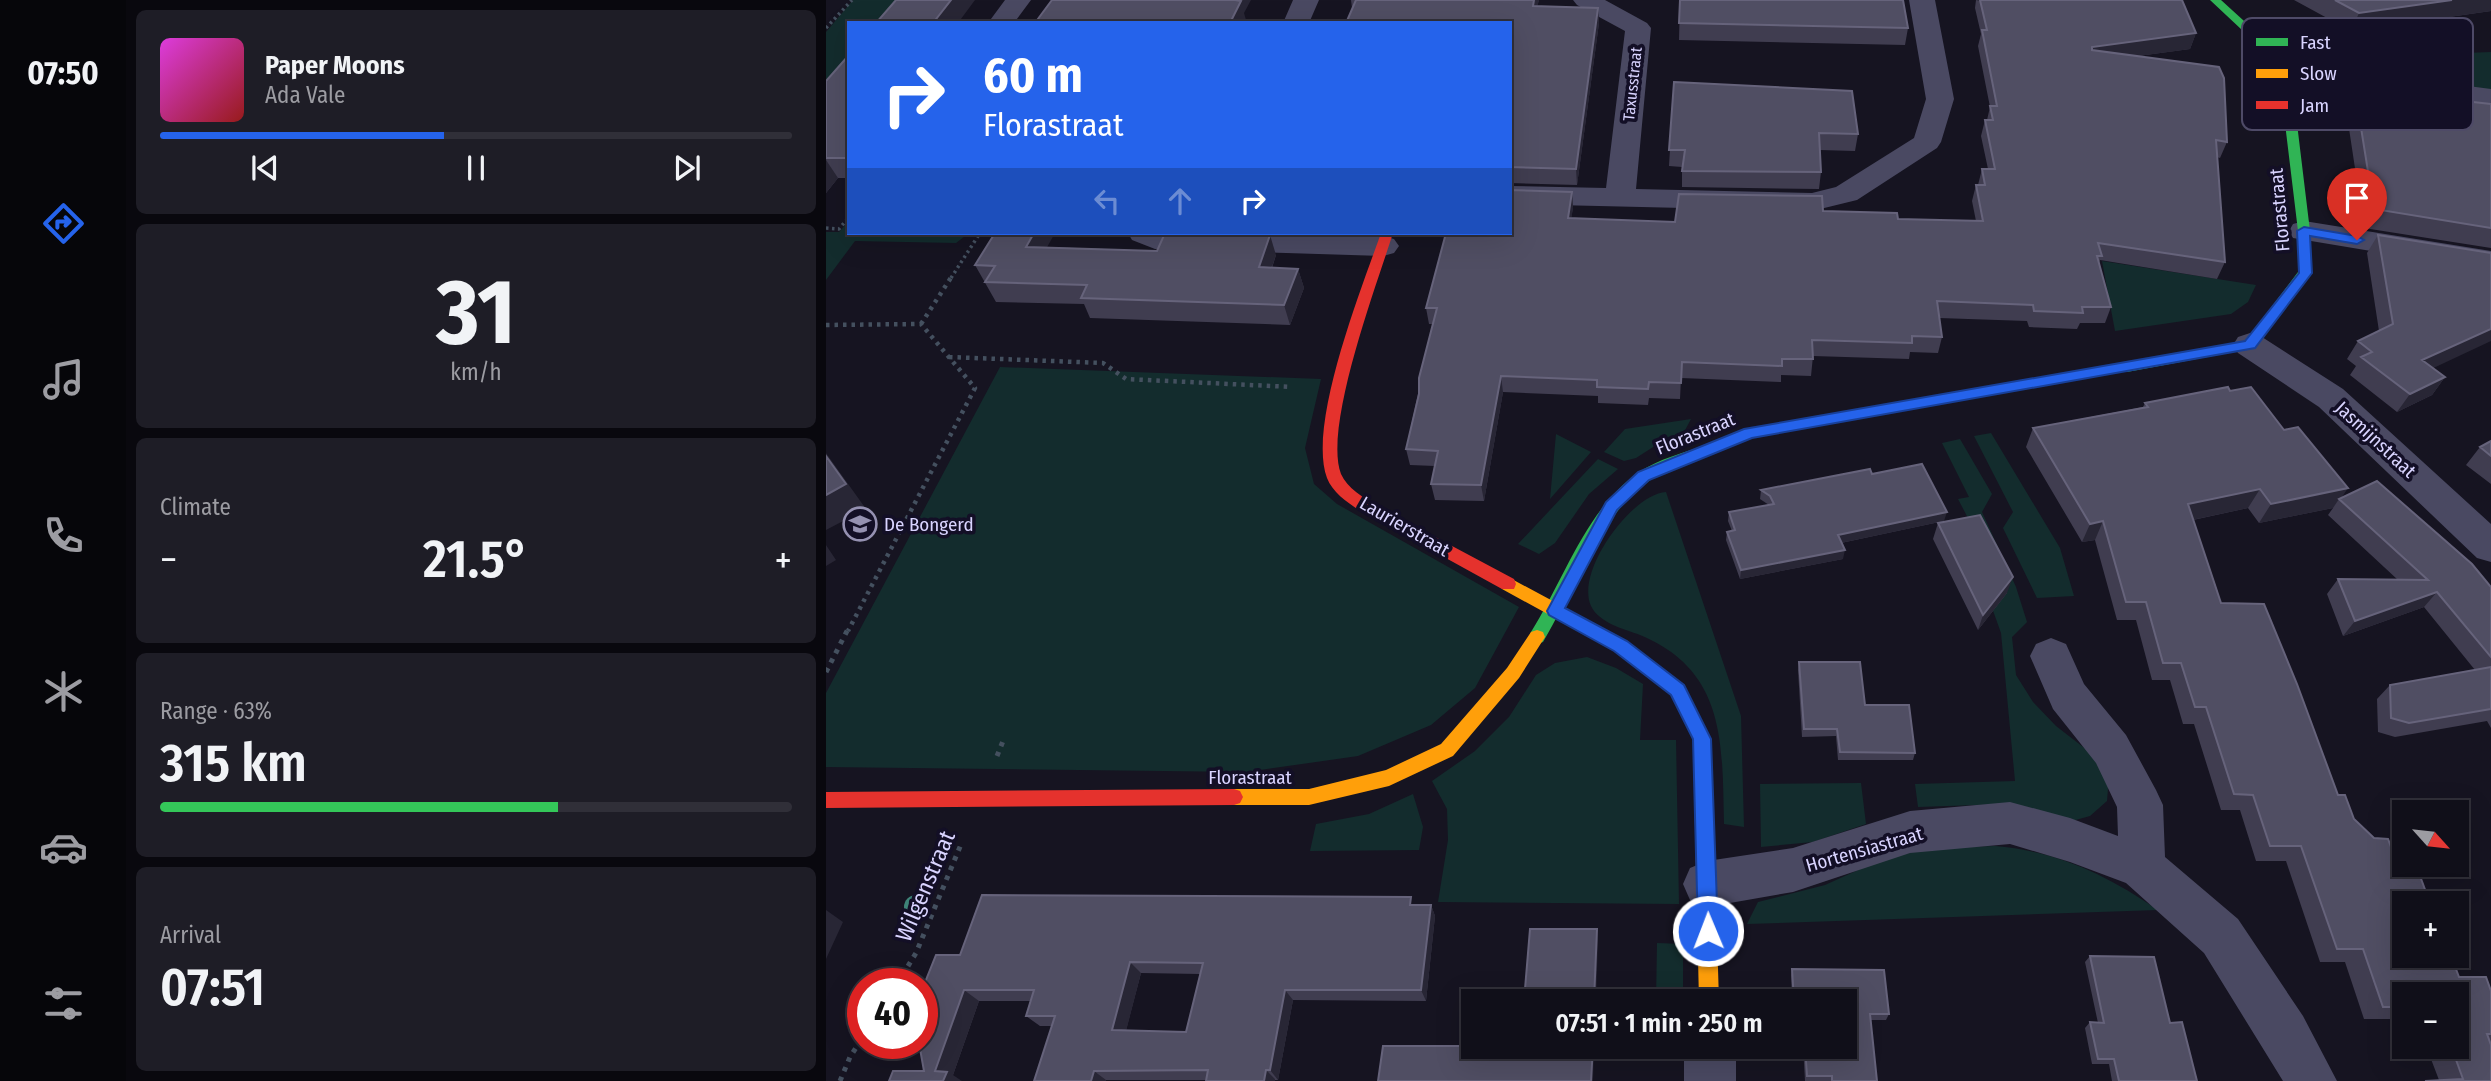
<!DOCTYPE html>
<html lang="en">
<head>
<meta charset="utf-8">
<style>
	body { margin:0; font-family:"Fira Sans Condensed",sans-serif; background:#1e1d26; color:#f1f3f6; height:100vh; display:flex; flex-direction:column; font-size:26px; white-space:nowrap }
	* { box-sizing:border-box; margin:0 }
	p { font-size:23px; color:#9c9ca2 }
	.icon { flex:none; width:38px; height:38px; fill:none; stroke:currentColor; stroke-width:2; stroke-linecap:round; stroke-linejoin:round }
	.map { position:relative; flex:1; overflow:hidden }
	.sheet { display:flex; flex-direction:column; gap:10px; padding:10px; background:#09080e; width:700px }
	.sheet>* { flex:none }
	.guide { position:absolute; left:21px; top:21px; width:665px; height:214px; border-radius:0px; box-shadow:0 7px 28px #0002,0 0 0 2px #302f38; background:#2563eb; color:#fff; overflow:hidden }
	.needle { width:46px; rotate:117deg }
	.controls { position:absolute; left:1566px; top:800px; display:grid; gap:14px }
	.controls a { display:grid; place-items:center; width:77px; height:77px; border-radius:0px; background:#100f19; box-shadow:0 7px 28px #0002,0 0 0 2px #302f38; font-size:35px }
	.speed { position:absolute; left:21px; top:968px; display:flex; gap:14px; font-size:35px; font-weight:700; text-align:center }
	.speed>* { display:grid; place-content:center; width:91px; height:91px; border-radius:50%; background:#100f19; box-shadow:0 7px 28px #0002,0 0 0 2px #302f38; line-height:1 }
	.speed .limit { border:10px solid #d22; background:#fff; color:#111 }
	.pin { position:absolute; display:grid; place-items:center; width:60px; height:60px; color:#fff; margin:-72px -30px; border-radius:50% 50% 50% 0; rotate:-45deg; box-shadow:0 0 7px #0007 }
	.pin .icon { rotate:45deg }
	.me { position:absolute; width:77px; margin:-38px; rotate:359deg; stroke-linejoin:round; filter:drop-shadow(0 0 5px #0008) }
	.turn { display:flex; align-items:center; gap:24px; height:147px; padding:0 21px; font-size:32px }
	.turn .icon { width:91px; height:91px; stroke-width:2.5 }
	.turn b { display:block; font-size:49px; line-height:60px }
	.lanes { display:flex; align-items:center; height:66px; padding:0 21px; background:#0003; justify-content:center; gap:35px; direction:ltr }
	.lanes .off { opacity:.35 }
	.big { font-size:52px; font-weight:600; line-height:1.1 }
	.sheet .card { flex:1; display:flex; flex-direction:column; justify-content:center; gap:10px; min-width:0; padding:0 24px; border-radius:10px; background:#1e1d26 }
	.sheet .dial { align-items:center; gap:0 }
	.dial b { font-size:91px; line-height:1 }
	.song { display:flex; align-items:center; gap:21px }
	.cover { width:84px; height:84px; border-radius:10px; background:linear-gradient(135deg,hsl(300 70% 55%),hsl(0 70% 35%)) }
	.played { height:7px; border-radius:4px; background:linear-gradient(90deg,#2563eb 45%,#302f38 45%) }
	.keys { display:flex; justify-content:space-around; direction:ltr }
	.heat { display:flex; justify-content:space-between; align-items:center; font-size:38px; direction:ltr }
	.charge { height:10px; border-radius:5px; background:linear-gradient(90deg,#34c759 63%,#302f38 0) }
	.trip { position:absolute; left:635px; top:989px; width:396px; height:70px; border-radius:0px; background:#100f19; box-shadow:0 7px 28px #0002,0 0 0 2px #302f38; font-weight:600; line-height:70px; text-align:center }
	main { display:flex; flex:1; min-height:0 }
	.tab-bar { display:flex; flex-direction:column; width:126px; justify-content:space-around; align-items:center; background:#06060a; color:#9c9ca2 }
	.tab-bar .icon { width:49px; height:49px }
	.tab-bar .on { color:#2563eb }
	.tab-bar b { font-size:32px; color:#f1f3f6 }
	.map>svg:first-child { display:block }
	.green { fill:#132c2d }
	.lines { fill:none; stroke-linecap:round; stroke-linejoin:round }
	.path-far2 { stroke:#44505f; stroke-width:3.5; stroke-dasharray:2.5 3.5; stroke-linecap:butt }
	.path-far1 { stroke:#44505f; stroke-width:4.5; stroke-dasharray:3.5 5; stroke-linecap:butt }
	.path { stroke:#44505f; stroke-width:5; stroke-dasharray:4.5 6; stroke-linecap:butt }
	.street { fill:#4a4962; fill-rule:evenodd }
	.fast { fill:#30b455; fill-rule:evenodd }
	.slow { fill:#ff9f0a; fill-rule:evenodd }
	.jam { fill:#e5322d; fill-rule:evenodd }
	.tree { fill:#3e8478 }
	.wall { fill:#403d50; fill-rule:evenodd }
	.shaded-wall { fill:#282635 }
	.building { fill:#504e63; stroke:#66637b; stroke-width:2; fill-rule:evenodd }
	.route { fill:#2563eb; stroke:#184099; stroke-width:2 }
	.labels { text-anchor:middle; stroke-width:7; stroke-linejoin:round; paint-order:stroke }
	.far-street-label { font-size:16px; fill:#d9d4ff; stroke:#130f26 }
	.street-label { font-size:19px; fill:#d9d4ff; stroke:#130f26 }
	.poi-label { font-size:19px; fill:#d9d4ff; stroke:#130f26; text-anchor:start }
	.near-street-label { font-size:23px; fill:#d9d4ff; stroke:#130f26 }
	.key { fill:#130f26; stroke:#4e4a67; stroke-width:2 }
	.key-label { font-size:19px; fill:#d9d4ff }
</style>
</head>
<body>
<main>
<nav class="tab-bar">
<b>07:50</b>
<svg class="icon on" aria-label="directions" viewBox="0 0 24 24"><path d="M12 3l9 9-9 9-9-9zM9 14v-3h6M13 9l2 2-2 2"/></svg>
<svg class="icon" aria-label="music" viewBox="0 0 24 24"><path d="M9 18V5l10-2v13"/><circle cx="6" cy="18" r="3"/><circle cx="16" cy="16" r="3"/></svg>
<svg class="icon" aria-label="phone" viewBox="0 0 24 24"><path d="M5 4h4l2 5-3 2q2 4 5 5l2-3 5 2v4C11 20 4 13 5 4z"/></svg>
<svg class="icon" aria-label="climate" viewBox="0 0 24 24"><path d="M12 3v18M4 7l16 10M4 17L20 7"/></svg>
<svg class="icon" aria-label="car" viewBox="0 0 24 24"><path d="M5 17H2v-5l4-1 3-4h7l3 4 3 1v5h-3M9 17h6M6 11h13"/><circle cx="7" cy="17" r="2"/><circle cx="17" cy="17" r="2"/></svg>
<svg class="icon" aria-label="filters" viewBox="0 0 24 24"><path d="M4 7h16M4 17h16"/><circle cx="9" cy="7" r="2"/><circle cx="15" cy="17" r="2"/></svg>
</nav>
<section class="sheet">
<div class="card">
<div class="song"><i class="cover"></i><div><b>Paper Moons</b><p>Ada Vale</p></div></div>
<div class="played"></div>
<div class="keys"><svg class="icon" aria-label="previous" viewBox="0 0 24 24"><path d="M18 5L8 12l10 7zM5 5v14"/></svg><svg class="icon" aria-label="pause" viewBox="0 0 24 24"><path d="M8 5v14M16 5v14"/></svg><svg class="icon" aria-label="next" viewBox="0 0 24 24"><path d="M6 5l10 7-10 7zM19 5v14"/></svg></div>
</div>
<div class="card dial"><b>31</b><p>km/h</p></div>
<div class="card"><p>Climate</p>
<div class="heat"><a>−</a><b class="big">21.5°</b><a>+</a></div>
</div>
<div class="card"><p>Range · 63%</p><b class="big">315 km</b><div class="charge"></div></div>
<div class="card"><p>Arrival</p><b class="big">07:51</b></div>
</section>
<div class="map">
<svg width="1665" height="1081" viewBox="0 0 1665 1081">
	<rect width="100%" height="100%" fill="#161421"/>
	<path class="green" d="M27,0H77L58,23H23V65L0,92V32Z
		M1581,32L1601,50L1611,54L1665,52V90L1492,66L1475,62L1463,45L1478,46Z
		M20,224H23V233H143L130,243L29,241L0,280V232H13Z
		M1276,261L1430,285L1422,302L1405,314L1289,331Z
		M174,367L495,379L479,448L488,484L511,504L693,607L649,688L605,725L532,756L420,772L0,767V693Z
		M865,419L857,434L835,442L810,458L798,461L778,452L799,429Z
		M1165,433L1234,548L1248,596L1211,598L1177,528L1187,512L1148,436Z
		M730,434L765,452L724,499Z
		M1134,439L1166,494L1156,512L1190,587L1201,622L1186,637L1190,675L1207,702L1230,726L1261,750L1283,776L1281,801L1264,816L1246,821L1181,804L1092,807L1089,784L1189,781L1175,633L1160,591L1178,587L1132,499L1143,497L1116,443Z
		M772,459L792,469L763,494L729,543L713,554L692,544Z
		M840,492L915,716L918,827L898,824C896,745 901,671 814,635C798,629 773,623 765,606C749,571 806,494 840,492Z
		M761,657L790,668L817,684L814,740H850L853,904L612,902L622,840L621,809L606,781L649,751L683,717L710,675L729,663Z
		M1035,783L1040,824L987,842L935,847L934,784Z
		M587,794L597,827L593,850L484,851L490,824L543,814Z
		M1169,846C1231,851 1281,875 1332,910L921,924L932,902L999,885L1050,862L1101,848Z
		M831,943L857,944V1001H830Z"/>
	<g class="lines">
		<path class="path-far2" d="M0,28L26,0
			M0,228L13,229L23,217
			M125,278L154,233"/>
		<path class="path-far1" d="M95,324L126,276
			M0,325L95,324L149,388L22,631
			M123,357L277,363L300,379L466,387"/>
		<path class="path" d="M0,672L22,629
			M171,756L177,741
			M71,984L90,953L136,842
			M14,1081L24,1057L37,1037"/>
		<path class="street" d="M179,0H205L188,23H162Z
			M467,0H493L483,23H457Z
			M747,0H779L821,23L825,28L810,189L986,193L1010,187L1088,138L1100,99L1083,0H1109L1128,99L1115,142L1111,148L1031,200L986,211L684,204V186L780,188L799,31L751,5Z
			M1451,61L1665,89V105L1442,75L1438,69L1442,63Z
			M1478,221L1665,251V271L1467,238L1463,231L1467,224Z
			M302,233L557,236L568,239L573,246L568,253L557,256L329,249L306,240Z
			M1424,333L1436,337L1517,389L1665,524V562L1651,558L1493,407L1412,353L1407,345L1412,337Z
			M1225,638L1240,644L1258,684L1300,735L1330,790L1337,805L1339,857L1412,919L1477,1016L1511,1081H1457L1378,953L1300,883L1244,862L1184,844L1084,853L967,892L881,907L864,900L857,884L864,868L881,861L967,848L1084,811L1184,802L1244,818L1292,836L1291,807L1270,763L1227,709L1204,656L1210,644Z
			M858,1046H910V1081H858Z"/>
		<path class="fast" d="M1384,0H1395L1440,41L1456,69L1469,107L1484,231L1486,273L1429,348L1301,372L1296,370L1294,367L1296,364L1420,341L1472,272V231L1457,107L1446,69L1432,45Z
			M882,445L889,450L887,454C866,462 842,467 823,481C771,518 749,589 717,642L711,644L705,642L703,637L705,632C738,580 760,509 812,473C832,459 859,452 882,445Z"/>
		<path class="slow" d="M1301,362L1306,364L1308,367L1306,370L926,438L882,455L875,450L877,446L924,428Z
			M682,577L801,641L857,685L882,733L885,739L893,1001H873L867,739L845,695L789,651L676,589L674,584L676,579Z
			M711,630L717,632L719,637L693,678L627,756L563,786L483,805H408L402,803L399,797L402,791L408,789H483L560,770L615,744L681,668L705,632Z"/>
		<path class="jam" d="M555,233H567C551,284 497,427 515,474C521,488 538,498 551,506L688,579L690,584L688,589H676L540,514C526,506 507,494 501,478C481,425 536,287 555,233Z
			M408,789L414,791L417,797L414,803L408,805L0,808V792Z"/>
	</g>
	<circle class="tree" cx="90" cy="907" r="12"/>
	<path class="wall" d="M525,0H713L711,6L772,8L773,23L751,185L684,183V23L526,8Z
		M854,0L1082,28L1079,45L853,40Z
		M1150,0L1370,33L1364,49L1312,56L1401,142L1394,158L1391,157L1399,262L1391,279L1274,260L1273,263L1285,307L1279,323H1254L1251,329L1203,327L1201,321L1113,318L1116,337L1112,353L1084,352L1083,359L987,356L985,376L955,375V382L855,378L854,399L823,398L822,405L772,403V396L677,392L658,501L609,500L605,484L609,466L584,465L580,449L607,324H603L600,308L684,233L746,192L747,208L745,218L849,222L997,211L1072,219L1150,221L1146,201L1150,185H1152L1156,169H1162L1155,136L1159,120H1161L1164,107L1152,46L1155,34L1149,8Z
		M1468,0H1665V11L1525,31Z
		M23,55V178H12L0,193V81Z
		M848,82L1032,134L1029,151L994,150L995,172L993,189L856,187V167L843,166Z
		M1528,84L1567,93L1665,104V248L1538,228L1519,102Z
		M1552,235L1607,368L1619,377L1606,395L1571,412L1524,375L1530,366L1521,359L1532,341L1553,331L1541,253Z
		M221,247L450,255L446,268L472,269L478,288L464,325L264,318L258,304L170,302L149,265Z
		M1404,391L1458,430L1516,498L1665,587V728L1661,721L1569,737L1552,732L1551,699L1564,685L1649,670L1598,607L1517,636L1501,594L1512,579L1572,580L1502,515L1507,508L1433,523L1422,508L1367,520L1395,603L1512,795L1528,819L1573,868L1633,977L1665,991V1081L1613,1080L1600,1046H1631V994H1578V1019H1538L1519,962H1494L1460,861H1430L1414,810H1395L1368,724H1357L1344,680H1326L1310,620H1291L1269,540L1256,542L1200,447L1207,428L1317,407L1319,403Z
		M1665,441V484L1640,465L1654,447Z
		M1046,474L1118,521L1015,543L1017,559L914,579L900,540L901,532L906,531L902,521L903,512L943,505L934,499L935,490Z
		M1112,523L1181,593L1152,630L1107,539Z
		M973,662L1039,705L1089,753L1087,760H1012L1010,736L976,737L972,670Z
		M588,905H605L609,916L600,1001L467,1000L452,1080H280V1081H208L226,1026H214L200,1016L205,1001H153L127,1075L98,1071L134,955ZM315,973L374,974L360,1032L300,1030Z
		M1264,956L1344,1023L1371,1081H1286L1283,1064H1266L1259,1028L1264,1022L1272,1023L1259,962Z
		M966,969L1063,1014L1060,1020H1045L1051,1081H979L977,1046H1018V1001H966L965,975Z"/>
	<path class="shaded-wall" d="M125,0H149L132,23H107Z
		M409,0H425L418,13L420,20L419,23H404Z
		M708,0H713L708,21L707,6Z
		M1626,0H1665V11L1525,31L1533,13Z
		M772,8L773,23L751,185L750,169Z
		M1370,33L1364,49L1261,63L1266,47Z
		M0,160L12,178L0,193Z
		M746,192L747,208L743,234L742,218Z
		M208,233H229L210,267L200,247Z
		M444,235L450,255L439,287L433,267Z
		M472,269L478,288L464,325L458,305Z
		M1665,329V341L1584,379L1596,360Z
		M675,376L677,392L658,501L655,485Z
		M1619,377L1606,395L1571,412L1584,394Z
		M0,453L40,509L0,530Z
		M1522,488L1514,500L1513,499L1507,508L1433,523L1445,504Z
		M1434,489L1422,508L1352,523L1362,504Z
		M1121,512L1118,521L1010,544L1012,535Z
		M1277,521L1269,540L1256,542L1264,524Z
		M0,545L10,560L0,566Z
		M1019,550L1017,559L914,579L915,570Z
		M1187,577L1181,593L1152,630L1157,615Z
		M1611,592L1598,607L1517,636L1529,621Z
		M605,905L609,916L600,1001L595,990Z
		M0,910L17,922L0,959Z
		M771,929L772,940L770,1001H768Z
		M304,962L315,973L298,1039L286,1030Z
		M138,990L153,1001L127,1075L136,1081H117L109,1071Z
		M459,990L467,1000L452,1080L444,1070Z
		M767,1046H768L767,1081H765Z
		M440,1070L449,1079V1081H438Z
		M268,1071L280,1080V1081H265Z"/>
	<path class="building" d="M70,0H125L107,23H50Z
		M226,0H409L415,1L404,23H209Z
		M530,0H708L707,6L772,8L750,169L684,167V23H520Z
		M854,0H1077L1082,28L853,23Z
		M1154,0H1356L1370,33L1266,47V50L1393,67L1398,78L1401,142L1390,140L1399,262L1272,243L1276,256H1271L1285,307H1256L1257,313L1208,311L1207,305L1111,301L1116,337L1086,336V343L986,340L987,359H956V366L856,362L855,383L823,382L822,389L771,387V380L675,376L655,485L605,484L612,451L580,449L593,394V378L611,308H600L620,233H684V190L746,192L742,218L849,222L853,194L996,196L997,211L1071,213L1072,219L1157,221L1150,185H1159L1156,169H1169L1159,120H1167L1164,106H1171L1156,30H1161Z
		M1509,0H1626L1533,13Z
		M23,55V158H0V81Z
		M848,82L1026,91L1032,134L993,133L995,172L856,171L859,150H843Z
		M1528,84L1567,88V93L1665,104V228L1548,209Z
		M169,233H208L200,247L331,251L339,233L444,235L433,267L472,269L458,305L255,298L261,285L159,282L169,266L149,265Z
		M1552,235L1665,253V329L1596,360L1619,377L1584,394L1535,357L1546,352L1532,341L1567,324Z
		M1402,387L1404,391L1425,387L1458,430L1472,427L1522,488L1445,504L1434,489L1362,504L1395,603L1438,604L1471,684L1512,795H1519L1528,819L1548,838L1562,839L1573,868H1591L1604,903H1578V956H1625L1633,977H1660L1665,991V1034H1661L1665,1045V1081H1599L1637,1079L1625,1046H1631V994H1578V1007H1557L1537,949H1511L1475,846H1444L1427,795L1408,794L1380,707H1369L1355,663H1337L1320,602H1300L1277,521L1264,524L1207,428L1322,407L1319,403Z
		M1665,441V456L1654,447Z
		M0,456L20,484L0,495Z
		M1096,464L1121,512L1012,535L1019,550L915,570L901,532L909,530L903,512L948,504L944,496L935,490L1044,469L1046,474Z
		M1551,481L1646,564L1665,587V657L1611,592L1529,621L1512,579L1602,580L1513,499Z
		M1154,515L1187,577L1157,615L1112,523Z
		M973,662H1034L1039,705H1083L1089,753L1014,752L1011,729H978Z
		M1665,667V709L1583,723L1565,718L1564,685Z
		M156,895L585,897L584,905H605L595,990H459L444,1070H440L438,1081H380L382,1070L268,1071L265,1081H208L229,1016H200L208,990H138L109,1071L121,1072L117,1081H63L67,1071H98L93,1043H96V990L110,955H134ZM304,962L377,963L360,1032L286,1030Z
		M704,929H771L768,1001H698Z
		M1264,956L1328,957L1344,1023L1356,1022L1371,1081H1293L1288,1059H1272L1264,1022L1278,1023Z
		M966,969L1058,970L1063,1014H1044L1051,1081H1006V1076H981L979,1046H1018V1001H968Z
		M557,1046H767L765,1081H552Z"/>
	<path class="route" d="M1478,227L1531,236L1538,240L1531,244L1484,236L1486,273L1429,348L926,438L823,480L791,510L739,608L801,641L858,685L885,739L892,931L889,938L882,941L875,938L872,931L867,739L845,695L788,651L723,615L721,611L780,502L812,472L918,429L1419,341L1473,273L1471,231Z"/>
	<defs>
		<symbol id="school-ring" viewBox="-11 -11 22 22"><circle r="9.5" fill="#130f26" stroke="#9591b1" stroke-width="1.5"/><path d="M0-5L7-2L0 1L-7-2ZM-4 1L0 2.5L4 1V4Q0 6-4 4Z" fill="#9591b1"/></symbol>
	</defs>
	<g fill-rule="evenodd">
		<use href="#school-ring" x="15" y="505" width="38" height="38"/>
	</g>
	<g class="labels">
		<g class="far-street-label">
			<text transform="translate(806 84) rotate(-84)" y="6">Taxusstraat</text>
		</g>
		<g class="street-label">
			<text transform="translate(1453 210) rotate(-95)" y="7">Florastraat</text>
			<text transform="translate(869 433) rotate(-22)" y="7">Florastraat</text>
			<text transform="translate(1550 439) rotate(43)" y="7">Jasmijnstraat</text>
			<text transform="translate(579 526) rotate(30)" y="7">Laurierstraat</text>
			<text x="424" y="784">Florastraat</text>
			<text transform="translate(1038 849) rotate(-16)" y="7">Hortensiastraat</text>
		</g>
		<g class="poi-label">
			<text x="58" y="531">De Bongerd</text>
		</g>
		<g class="near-street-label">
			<text transform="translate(99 886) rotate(-67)" y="8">Wilgenstraat</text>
		</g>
	</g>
	<rect x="1416" y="18" width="231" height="112" rx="10" class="key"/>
	<rect x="1430" y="38" width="32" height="8" fill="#30b455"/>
	<rect x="1430" y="69" width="32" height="9" fill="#ff9f0a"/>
	<rect x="1430" y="101" width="32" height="8" fill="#e5322d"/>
	<g class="key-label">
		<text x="1474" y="49">Fast</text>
		<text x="1474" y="80">Slow</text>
		<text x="1474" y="112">Jam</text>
	</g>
</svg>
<div class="controls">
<a><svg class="needle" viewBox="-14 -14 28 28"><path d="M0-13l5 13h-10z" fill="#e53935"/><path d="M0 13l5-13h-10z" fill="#9c9ca2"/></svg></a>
<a>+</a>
<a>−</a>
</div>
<div class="speed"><div class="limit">40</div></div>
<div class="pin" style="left:1531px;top:240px;background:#d93025"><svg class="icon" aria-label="arrive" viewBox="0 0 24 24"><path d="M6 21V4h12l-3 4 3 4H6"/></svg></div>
<svg class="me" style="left:882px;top:931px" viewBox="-20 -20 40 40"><circle r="17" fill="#2563eb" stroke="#fff" stroke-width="3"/><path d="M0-11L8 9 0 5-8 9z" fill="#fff"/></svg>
<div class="trip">07:51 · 1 min · 250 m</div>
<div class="guide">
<div class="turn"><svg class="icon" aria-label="right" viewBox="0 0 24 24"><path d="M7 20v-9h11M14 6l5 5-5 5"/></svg><div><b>60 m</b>Florastraat</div></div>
<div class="lanes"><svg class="icon off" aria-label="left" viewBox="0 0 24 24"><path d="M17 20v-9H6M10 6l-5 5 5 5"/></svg><svg class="icon off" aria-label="ahead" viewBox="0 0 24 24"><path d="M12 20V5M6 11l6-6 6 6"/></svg><svg class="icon" aria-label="right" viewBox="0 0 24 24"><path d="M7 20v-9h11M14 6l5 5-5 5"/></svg></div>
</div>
</div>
</main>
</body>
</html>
